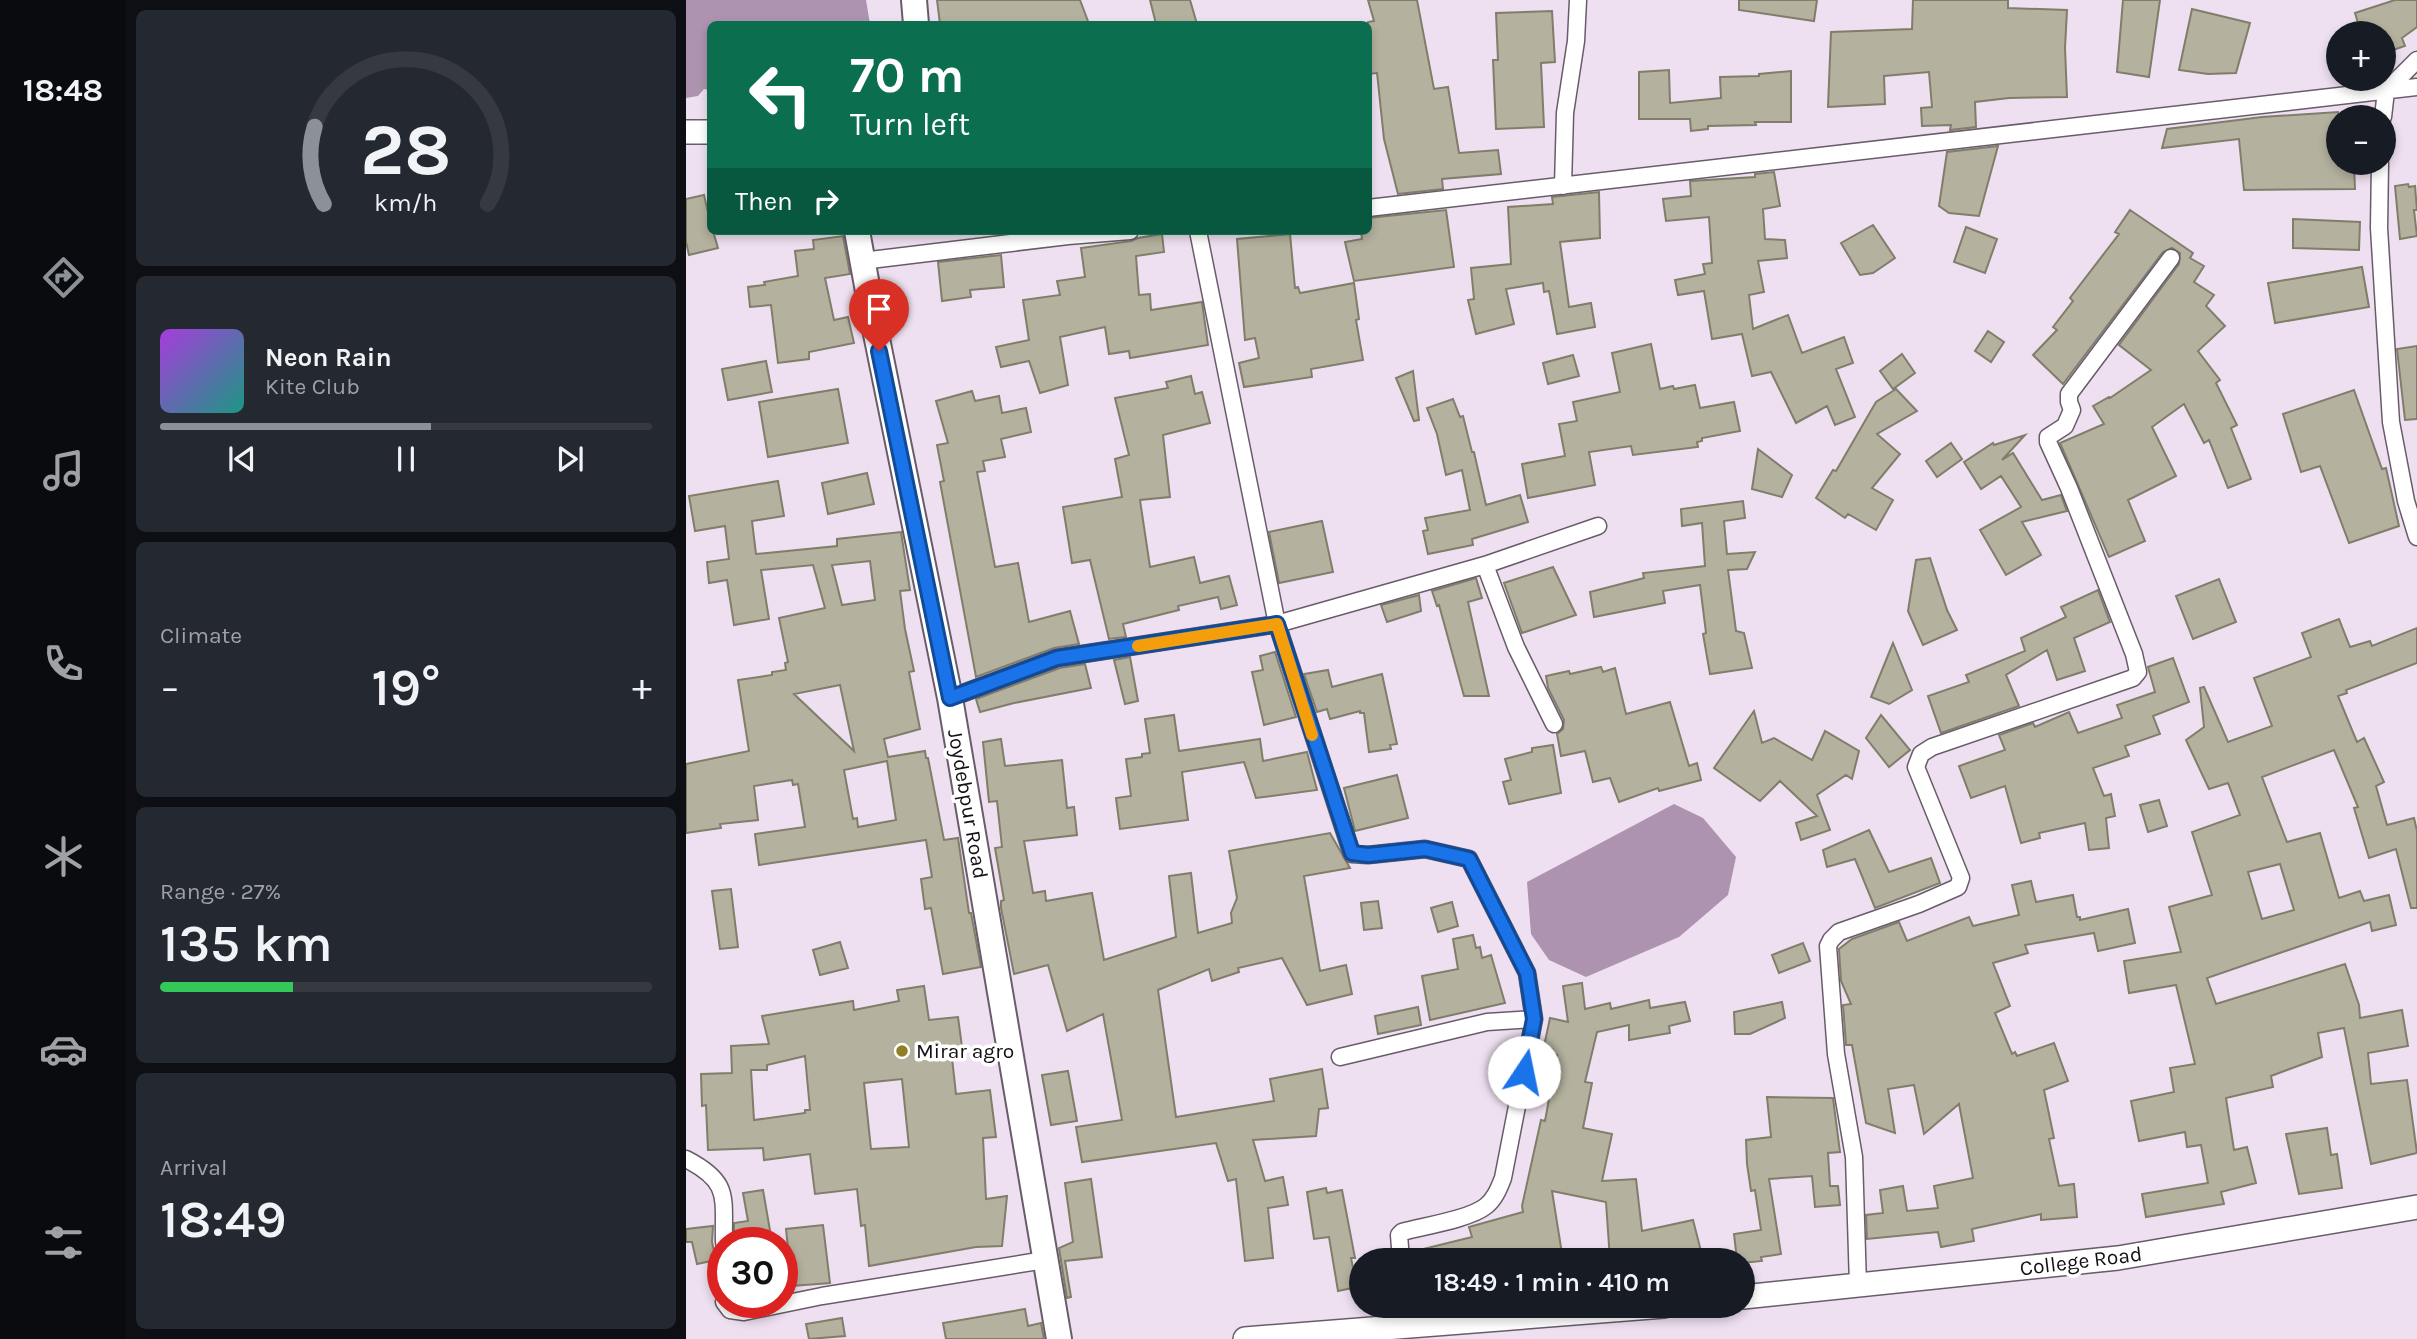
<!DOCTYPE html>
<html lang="en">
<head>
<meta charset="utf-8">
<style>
	body { margin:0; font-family:Karla,sans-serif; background:#242831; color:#f1f3f6; height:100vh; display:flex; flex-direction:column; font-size:26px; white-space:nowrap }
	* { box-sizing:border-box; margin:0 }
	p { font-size:23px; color:#9ea1a6 }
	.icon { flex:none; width:38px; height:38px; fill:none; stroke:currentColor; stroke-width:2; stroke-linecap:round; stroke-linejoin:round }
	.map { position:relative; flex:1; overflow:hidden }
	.drawer { display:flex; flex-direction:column; gap:10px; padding:10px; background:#0d0f14; width:560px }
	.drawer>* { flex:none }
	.banner { position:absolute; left:21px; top:21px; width:665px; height:214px; border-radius:10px; box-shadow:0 4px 10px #0003; background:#0b6e4f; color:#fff; overflow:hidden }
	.tools { position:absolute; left:1640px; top:21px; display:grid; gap:14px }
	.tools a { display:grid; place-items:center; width:70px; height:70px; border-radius:50%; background:#171b24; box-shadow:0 4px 10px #0003; font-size:35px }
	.speed { position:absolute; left:21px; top:1227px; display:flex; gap:14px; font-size:35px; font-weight:700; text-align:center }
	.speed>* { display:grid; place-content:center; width:91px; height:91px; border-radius:50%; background:#171b24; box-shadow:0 4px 10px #0003; line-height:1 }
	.speed .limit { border:10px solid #d22; background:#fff; color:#111 }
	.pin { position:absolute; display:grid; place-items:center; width:60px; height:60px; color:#fff; margin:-72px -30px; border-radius:50% 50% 50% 0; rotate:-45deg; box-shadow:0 0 7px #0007 }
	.pin .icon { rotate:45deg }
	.me { position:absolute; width:77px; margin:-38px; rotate:11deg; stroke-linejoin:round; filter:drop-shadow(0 0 5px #0008) }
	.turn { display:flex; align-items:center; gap:24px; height:147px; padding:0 28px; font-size:32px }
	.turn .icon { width:91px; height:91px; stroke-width:2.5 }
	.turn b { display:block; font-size:49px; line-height:60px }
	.then { display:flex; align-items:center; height:66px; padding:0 28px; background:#0003; gap:14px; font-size:26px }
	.big { font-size:52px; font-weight:600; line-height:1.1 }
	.drawer .widget { flex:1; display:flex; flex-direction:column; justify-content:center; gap:10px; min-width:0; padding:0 24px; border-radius:10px; background:#242831 }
	.drawer .dial { align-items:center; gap:0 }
	.dial svg { height:182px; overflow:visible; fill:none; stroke:#363941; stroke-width:7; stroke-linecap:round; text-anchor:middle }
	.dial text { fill:#f1f3f6; stroke:none }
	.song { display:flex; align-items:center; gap:21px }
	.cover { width:84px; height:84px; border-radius:10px; background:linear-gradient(135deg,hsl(280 70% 55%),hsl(170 70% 35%)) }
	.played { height:7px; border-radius:4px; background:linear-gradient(90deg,#8c9099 55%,#363941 55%) }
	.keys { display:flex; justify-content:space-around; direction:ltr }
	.heat { display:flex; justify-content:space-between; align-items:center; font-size:38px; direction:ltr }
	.charge { height:10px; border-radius:5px; background:linear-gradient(90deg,#34c759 27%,#363941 0) }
	.trip { position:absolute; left:663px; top:1248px; width:406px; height:70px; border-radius:35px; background:#171b24; box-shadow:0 4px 10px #0003; font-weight:600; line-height:70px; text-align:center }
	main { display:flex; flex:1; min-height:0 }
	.dock { display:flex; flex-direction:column; width:126px; justify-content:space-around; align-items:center; background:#090b0e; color:#9ea1a6 }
	.dock .icon { width:49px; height:49px }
	.dock .active { color:#8c9099 }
	.dock b { font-size:32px; color:#f1f3f6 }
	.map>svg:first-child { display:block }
	.water { fill:#ad93af }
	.building { fill:#b4b19e; stroke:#807d6b; stroke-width:2; fill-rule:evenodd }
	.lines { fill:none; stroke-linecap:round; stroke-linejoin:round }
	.street-casing { stroke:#695c6a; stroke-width:19 }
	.secondary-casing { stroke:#695c6a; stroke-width:26 }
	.primary-casing { stroke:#695c6a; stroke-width:28 }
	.street { stroke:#fff; stroke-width:16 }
	.secondary { stroke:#fff; stroke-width:23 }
	.primary { stroke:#fff; stroke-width:24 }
	.route-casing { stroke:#114b97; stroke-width:18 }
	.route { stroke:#1a73e8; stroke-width:12 }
	.slow { stroke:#f59e0b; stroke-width:12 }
	.poi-dot { fill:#907f25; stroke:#fff; stroke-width:2.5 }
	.labels { text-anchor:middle; stroke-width:7; stroke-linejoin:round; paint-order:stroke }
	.street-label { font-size:21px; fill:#130f14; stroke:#fff }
	.poi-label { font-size:21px; fill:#130f14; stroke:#fff; text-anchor:start }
</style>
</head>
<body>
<main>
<nav class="dock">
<b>18:48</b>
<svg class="icon active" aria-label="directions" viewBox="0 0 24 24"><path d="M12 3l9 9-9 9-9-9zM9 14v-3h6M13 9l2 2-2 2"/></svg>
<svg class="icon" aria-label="music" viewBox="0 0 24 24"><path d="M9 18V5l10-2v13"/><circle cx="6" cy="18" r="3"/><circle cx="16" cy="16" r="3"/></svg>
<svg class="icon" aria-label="phone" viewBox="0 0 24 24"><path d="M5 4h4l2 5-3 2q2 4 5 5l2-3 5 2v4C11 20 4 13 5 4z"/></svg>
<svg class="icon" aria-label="climate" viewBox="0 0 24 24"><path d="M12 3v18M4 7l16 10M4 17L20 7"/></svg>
<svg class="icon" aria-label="car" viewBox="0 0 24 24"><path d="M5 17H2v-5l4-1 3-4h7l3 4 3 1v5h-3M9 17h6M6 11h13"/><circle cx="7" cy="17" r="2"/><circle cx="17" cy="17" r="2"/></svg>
<svg class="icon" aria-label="filters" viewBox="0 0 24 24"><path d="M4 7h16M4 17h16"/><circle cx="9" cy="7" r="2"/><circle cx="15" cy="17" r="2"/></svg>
</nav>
<section class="drawer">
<div class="widget dial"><svg viewBox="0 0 100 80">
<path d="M14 69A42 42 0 1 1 86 69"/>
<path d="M14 69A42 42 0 0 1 10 35" stroke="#8c9099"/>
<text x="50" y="56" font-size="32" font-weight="700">28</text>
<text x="50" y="72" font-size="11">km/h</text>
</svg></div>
<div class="widget">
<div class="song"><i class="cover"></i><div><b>Neon Rain</b><p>Kite Club</p></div></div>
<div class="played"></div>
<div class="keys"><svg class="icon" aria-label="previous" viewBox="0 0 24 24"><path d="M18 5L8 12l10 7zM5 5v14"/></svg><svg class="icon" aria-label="pause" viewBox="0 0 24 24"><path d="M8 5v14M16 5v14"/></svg><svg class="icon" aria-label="next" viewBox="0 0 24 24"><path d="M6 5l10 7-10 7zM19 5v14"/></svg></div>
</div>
<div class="widget"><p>Climate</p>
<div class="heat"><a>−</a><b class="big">19°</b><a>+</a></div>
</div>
<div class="widget"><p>Range · 27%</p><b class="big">135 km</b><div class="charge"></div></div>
<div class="widget"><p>Arrival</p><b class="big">18:49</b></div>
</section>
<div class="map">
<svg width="1731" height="1339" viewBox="0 0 1731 1339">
	<rect width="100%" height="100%" fill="#eee0f0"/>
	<path class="water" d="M0,0H180L184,24H24V90L18,89L12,96L0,98Z
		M988,804L1017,818L1050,857L1042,895L993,937L900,977L863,960L845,934L841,882Z"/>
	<path class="building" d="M251,0H394L403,24H254Z
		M464,0H504L511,24H470Z
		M682,0H731L748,89L762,87L773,153L812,150L815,174L756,179L757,189L712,194L698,139L691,73L682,74V22L688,21Z
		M1053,0H1131L1128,21L1053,10Z
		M1227,0H1322V8L1381,10L1379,48L1381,97L1323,98L1289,102L1290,127L1264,130L1265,125L1236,126L1235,108L1246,107L1243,72L1198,76L1199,104L1142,107L1145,32L1226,29Z
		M1437,0H1474L1463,77L1431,72Z
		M1709,0H1731V27L1716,38L1719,46L1698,53V33H1675L1669,13Z
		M1506,9L1564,23L1550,73L1522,74L1493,70Z
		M866,11L869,62L855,63L858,127L810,129L807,60H812L810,13Z
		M983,70L984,103L1035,98L1034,77L1073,76V74L1105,71V122H1069L1070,125L1022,126V129L1005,131L1004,119H953V72Z
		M1652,112V166L1668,165L1669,189L1558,190L1553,139L1476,148L1481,129L1576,117Z
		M1312,146L1293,216L1263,213L1253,206L1261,152Z
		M1088,172L1094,206L1077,209L1079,239L1099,240L1101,258L1072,261L1078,292L1063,295L1067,329L1102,315L1116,353L1158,337L1167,363L1150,369L1169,417L1149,425L1141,406L1110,423L1085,372L1066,376L1056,334L1026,339L1018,291L992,295L989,280L1019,274L1017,264L1026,263L1023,217L980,221L977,199L1005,196L1004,181L1069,177V174Z
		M1722,184L1723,187L1729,186L1731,210H1728L1731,236L1714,239L1709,186Z
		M913,192L914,238L874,242L883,307L905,303L909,327L871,334L863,291L858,292L857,283L820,289L828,324L790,334L782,300L788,299L785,268L825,264L822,207L867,204L866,197Z
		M18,195L24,221V231H27L32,248L3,255L0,242V199Z
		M760,210L768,267L668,281L659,242L676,239L675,231H682V218Z
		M1444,210L1507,253L1504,258L1518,266L1508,282L1528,295L1520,306L1539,326L1512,351L1534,380L1530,383L1551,425L1545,428L1565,479L1542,488L1523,440L1518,443L1498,404L1466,427L1490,476L1442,500L1459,541L1423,557L1374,443L1418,424L1407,406L1423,397L1424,398L1465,370L1433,345L1493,264L1494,253L1486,248L1477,252L1377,384L1347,355L1371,330L1367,327L1387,301L1384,298L1433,234L1429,232Z
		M1607,219L1674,222L1673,250L1607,248Z
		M1187,225L1209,258L1187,273L1174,275L1155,243Z
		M1280,227L1311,239L1299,273L1268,262Z
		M476,234L478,252L450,256L453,295L464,294L465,310L516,302L522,345L444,358L443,351L423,354L419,327L374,337L382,385L354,393L343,361L315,367L310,347L343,340L337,300L374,295L371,281L399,277L395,248L445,241L452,238Z
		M604,234L609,288L612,287L614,293L668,283L673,319L670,320L677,360L625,369L626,377L558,387L553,363L573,358L569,338L559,340L551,239Z
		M157,236L164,274L139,278L148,320L162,317L168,343L123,352V359L92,363L85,305L64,307L62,287L79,285L78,282L112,276L109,251L128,249L127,240Z
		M315,255L318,287L284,290L285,297L256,301L252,262Z
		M1676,267L1683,307L1589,323L1582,283Z
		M1302,331L1318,342L1305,362L1289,351Z
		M965,344L974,389L987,386L988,389L1009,385L1014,408L1048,402L1054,431L1016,438V441L1011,442L1012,447L947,455L945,446L903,452L909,485L842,498L836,464L879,456L873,424L891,421L887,402L934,392L926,353Z
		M1731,346V419L1719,420L1711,349Z
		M1216,354L1229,373L1207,389L1194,371Z
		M887,355L893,376L862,384L857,363Z
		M80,361L86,392L42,400L36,369Z
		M727,371L733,420L728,421L710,378Z
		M505,376L509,394L516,392L524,423L477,435L484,497L454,500L464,567L508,557L514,583L543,576L551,605L535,609L532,597L492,606L493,610L437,624L440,637L423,639L404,560L386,563L377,507L436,497L429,459L443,455L429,398L482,388L480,382Z
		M152,389L162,443L82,457L73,402Z
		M1210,389L1231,411L1191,434L1214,454L1186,488L1207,500L1190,530L1162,514L1159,518L1130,498L1147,470L1150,471L1190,402Z
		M1668,390L1696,469L1700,468L1713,526L1663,543L1634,466L1615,472L1597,414Z
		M286,391L289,401L313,396L316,413L340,408L345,432L315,439L319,457L297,461L299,471L291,472L309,567L332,563L343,622L384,611L393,644L368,648L290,677L254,482L258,481L251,445L262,443L250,401Z
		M767,399L774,417L777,416L786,452H788L800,505L834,495L842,522L786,539L787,545L742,554L737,531L742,530L739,518L784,510L776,470L760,475L751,434L741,408Z
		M1339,435L1316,460L1327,453L1356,500L1375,495L1381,511L1336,522L1355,555L1320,575L1294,530L1335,507L1315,476L1295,489L1278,462L1307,443L1308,445Z
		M1265,443L1276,459L1251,477L1240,461Z
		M1072,449L1106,475L1096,497L1066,489Z
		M181,473L188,504L142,514L136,483Z
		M92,481L98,516L66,521L70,554L151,546V539L215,532L224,590L214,591L219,629L228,671L223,672L234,729L198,739L202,757L239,751L240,758H242L258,840L272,838L283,913H285L295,967L257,974L245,908L239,909L235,879L246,877L240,840L73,865L69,834L119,827L112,784L107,785L106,780L68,786L72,820L34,824L35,828L0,833V764L63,751L52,680L86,675V672L100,670L99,663L102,662L93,618L139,608L127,565L75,570L83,619L48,625L41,580L23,583L21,562L43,559L39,526L9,531L3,496ZM184,561L189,600L156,605L146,565ZM154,685L168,751L108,694ZM201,761L210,820L172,827L171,818L167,819L158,770Z
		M1057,501L1059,518L1038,521L1041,554L1069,552L1061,569L1042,570L1050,631L1058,633L1066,668L1024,674L1017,634L1020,633L1014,585L977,591L979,603L908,617L904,592L958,578L957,573L1019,566L1016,523L996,526L995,509Z
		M636,521L647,572L593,583L583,532Z
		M1244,558L1261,610L1271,630L1237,645L1222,611L1230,560Z
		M867,567L890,615L836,633L818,583Z
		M790,578L796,598L782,602L803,696H778L753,605L751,606L746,591Z
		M1533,579L1550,622L1507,639L1490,596Z
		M1412,590L1424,622L1388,638L1399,671L1371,680L1361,650L1320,675L1333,706L1255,733L1242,696L1283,682L1280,675L1339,651L1335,638L1380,617L1375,607Z
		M733,595L735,611L701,622L695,605Z
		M1653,619L1664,647L1684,641L1686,646L1731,628V663L1660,690L1661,693L1652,696L1671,742L1678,738L1698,782L1690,786L1701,825L1728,818L1731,831V908H1725L1710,849L1683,858L1668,808L1672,807L1648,750L1576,777L1601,842L1634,833L1653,898L1674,891L1678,901L1703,895L1710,925L1686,931L1684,922L1521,978L1530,1004L1659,964L1673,1005L1674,1018L1716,1010L1722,1046L1682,1053L1685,1084L1721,1080L1731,1153L1685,1164L1658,1028L1632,1033L1636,1057L1585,1076L1587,1087L1540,1098L1548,1150L1561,1147L1570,1183L1535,1192L1538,1204L1460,1217L1456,1194L1522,1183L1515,1145L1501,1147L1499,1132L1453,1141L1445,1101L1488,1092L1484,1068L1509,1064L1490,985L1443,993L1438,961L1495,952L1483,907L1526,895L1506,832L1554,815L1542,783L1523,789L1500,740L1518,727L1514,688L1518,687L1542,742L1586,726L1568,678L1625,657L1616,633ZM1594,864L1608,910L1576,919L1562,872Z
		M1207,643L1226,690L1203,704L1185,697Z
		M589,652L610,717L578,725L566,672L577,670L574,656Z
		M444,657L452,701L439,704L428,660Z
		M1487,658L1503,702L1467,716L1474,734L1439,746L1443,756L1407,768L1418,796L1425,794L1429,816L1420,818L1423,848L1403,850L1399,823L1353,833L1354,838L1335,843L1319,786L1285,798L1273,766L1319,750L1313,735L1347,723L1349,727L1383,712L1392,733L1436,718L1431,705L1469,692L1462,667Z
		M399,664L405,688L328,703L294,712L290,699L374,668Z
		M915,667L917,672L929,668L940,714L984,702L1003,766L1011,763L1015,780L973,791L972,788L933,802L924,778L907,782L899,751L875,756L871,734L877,729L878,720L862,688L860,676L883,671L884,674Z
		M642,670L646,687L696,674L711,744L704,745L705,749L683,752L678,713H674V711L644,719L641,709L631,712L618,674Z
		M1068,711L1076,743L1088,738L1126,760L1139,731L1173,751L1166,779L1160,775L1131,795L1144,830L1115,840L1110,823L1131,816L1094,781L1074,801L1028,768Z
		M488,715L493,751L574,739L577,761L621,752L631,790L570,798L558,762L496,772L502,820L434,829L430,798L445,796L440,759L456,757V754L464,753L459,719Z
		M1195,715L1224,750L1203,767L1180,738Z
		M315,739L319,766L376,760L381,808L388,807L391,835L338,841L347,893L359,891L360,901L406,893L418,960L490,937L483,876L505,873L512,933L546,923L545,913L551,898L543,851L644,833L664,868L618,876L634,971L660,965L666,994L621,1005L596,958L552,968L553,972L526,981L523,969L472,990L490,1117L588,1101L584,1079L636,1069L642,1108L633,1109L630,1136L567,1140L579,1181L597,1177L602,1205L582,1208L587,1258L559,1261L550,1179L542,1181L530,1143L396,1162L390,1127L436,1120L417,1014L381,1031L362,965L328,974L315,908V901L318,900L309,848L316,847L311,801L303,802L297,742Z
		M867,745L875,793L823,804L817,782L825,780L819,759L846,752V748Z
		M711,775L722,818L669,831L658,788Z
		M1473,800L1481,826L1462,832L1454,805Z
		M1183,830L1203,872L1245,858L1254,883L1189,908L1169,859L1141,867L1137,850Z
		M1345,881L1350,902L1387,895L1391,917H1394V920L1442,909L1449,943L1412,951L1408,933L1339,945L1342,953L1307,963L1324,1006L1309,1013L1326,1054L1329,1052L1331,1056L1368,1043L1382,1081L1358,1090L1368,1138L1363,1139L1373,1186L1388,1184L1391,1217L1355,1220V1214L1286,1229L1288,1241L1255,1247L1252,1232L1181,1239L1180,1215L1197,1213L1194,1190L1217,1186L1221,1211L1252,1208L1248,1186L1287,1178L1273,1104L1238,1134L1228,1085L1202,1089L1209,1133L1180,1123L1166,1045H1160L1157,1005L1165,1004L1155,981L1153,949L1166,939L1213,922L1221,941L1283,917L1287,926L1333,915L1326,885Z
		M45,889L52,947L34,949L26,891Z
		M692,901L696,928L678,930L675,903Z
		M766,902L772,926L752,932L745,908Z
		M787,935L790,948L794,947L796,958L805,955L819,1003L744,1020L736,976L772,969L767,939Z
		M154,942L162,968L134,975L127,950Z
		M1117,943L1124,961L1093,973L1086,955Z
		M896,983L899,1009L924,1003L925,1009L963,1000L964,1008L999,1002L1004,1021L983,1026L984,1033L943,1040V1025L911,1032L899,1082L906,1083L897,1128L926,1134L916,1181L950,1179L956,1231L1007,1220L1016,1255L996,1260H924L920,1202L866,1191L877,1260H725V1252L786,1237L783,1227L837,1212L836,1206L855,1120L859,1121L871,1055L857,1051L864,1018L882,1022L877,986Z
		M238,986L243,1020L272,1017L276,1047L265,1049L270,1094L304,1090L310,1137L297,1138L300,1199L321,1196L316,1246L290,1247L183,1266L179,1225L175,1226L171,1189L129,1194L124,1154L78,1160L77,1148L22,1150L20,1105L16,1106L15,1074L46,1073L45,1046L83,1044L76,1016L167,1001L168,1010L213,1001L211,990ZM119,1056L124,1110H119V1113L68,1120L65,1070H81V1065ZM216,1079L223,1147L185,1149L178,1083Z
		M1096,1002L1099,1018L1064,1034H1049L1048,1012Z
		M732,1007L735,1025L692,1034L689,1016Z
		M382,1071L391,1121L365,1125L356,1075Z
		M1081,1097L1147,1098L1154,1152L1142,1153L1144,1186H1152L1154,1205L1129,1207L1126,1176L1083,1179L1095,1254L1075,1257L1076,1261L1057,1263V1260H1051L1048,1234L1075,1230L1069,1190L1065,1191L1061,1164L1060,1140L1085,1137Z
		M1641,1128L1645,1155L1651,1154L1656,1188L1613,1194L1600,1134Z
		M405,1179L416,1257L379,1261L385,1297L381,1298L373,1248L387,1242L379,1183Z
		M640,1188L641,1193L656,1190L669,1258H665L671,1287L652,1291L643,1237L628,1239L621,1192Z
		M77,1190L86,1242H48V1223L62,1221L57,1193Z
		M137,1225L144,1283L106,1286L100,1229Z
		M27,1226L26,1242L30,1260L11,1264L6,1242H0V1229Z
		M339,1309L342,1326L355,1323L358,1339H260L257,1323Z
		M156,1318L159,1336L123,1339L120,1324Z"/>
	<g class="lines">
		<defs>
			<path id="street" d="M1697,117L1700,91L1731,60
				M1694,163L1693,228L1705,422L1720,501L1731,537
				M877,186L879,113L890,41L892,0
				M682,208L1731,87
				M512,231L591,624L666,854L682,855L739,849L783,859L841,973L848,1019L801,1022L654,1057
				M176,261L382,236L444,231
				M799,565L830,647L868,724
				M264,698L371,658L591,624L799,565L912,526
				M0,1159C45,1182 37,1197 38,1242
				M715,1260L713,1235L716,1232C738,1226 784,1219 800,1206C809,1199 813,1188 817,1178L848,1019
				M1172,1285L1168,1157L1150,1054L1142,946L1145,940L1153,932L1233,904L1272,887L1275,878L1230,767L1235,754L1246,747L1447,678L1452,672L1448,654L1383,488L1362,442V437L1379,426L1386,410L1383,402V394L1485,258
				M38,1302L44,1310L58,1312L136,1296L359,1260
				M722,1306L725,1325"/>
			<path id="secondary" d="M0,132H24
				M1057,1297L1432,1258L1731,1207
				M559,1339L978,1306"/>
			<path id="primary" d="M228,0L230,24
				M171,231L188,324L264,698L373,1339"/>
		</defs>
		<use href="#street" class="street-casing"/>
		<use href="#secondary" class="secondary-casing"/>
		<use href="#primary" class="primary-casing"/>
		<use href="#street" class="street"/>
		<use href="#secondary" class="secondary"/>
		<use href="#primary" class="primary"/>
	</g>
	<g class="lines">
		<defs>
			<path id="route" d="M193,351L264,698L371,658L591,624L666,853L682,855L739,849L783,859L841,973L848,1019L838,1072"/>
		</defs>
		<use href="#route" class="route-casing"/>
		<use href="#route" class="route"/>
		<path class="slow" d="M452,646L591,624L626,735"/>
	</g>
	<circle class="poi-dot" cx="216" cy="1051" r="7"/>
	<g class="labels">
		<g class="street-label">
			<text transform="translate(282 804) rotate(80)" y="7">Joydebpur Road</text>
			<text transform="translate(1395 1261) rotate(-7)" y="7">College Road</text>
		</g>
		<g class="poi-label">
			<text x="230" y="1058">Mirar agro</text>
		</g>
	</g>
</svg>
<div class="tools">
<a>+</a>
<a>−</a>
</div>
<div class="speed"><div class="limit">30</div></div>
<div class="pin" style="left:193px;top:351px;background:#d93025"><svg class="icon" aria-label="arrive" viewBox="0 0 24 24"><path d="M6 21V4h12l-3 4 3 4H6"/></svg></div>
<svg class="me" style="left:838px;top:1072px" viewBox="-20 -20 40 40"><circle r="19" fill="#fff"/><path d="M0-13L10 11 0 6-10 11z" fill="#1a73e8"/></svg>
<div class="trip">18:49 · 1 min · 410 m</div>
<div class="banner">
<div class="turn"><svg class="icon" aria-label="left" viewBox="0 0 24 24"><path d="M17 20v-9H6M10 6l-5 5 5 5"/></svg><div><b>70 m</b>Turn left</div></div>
<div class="then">Then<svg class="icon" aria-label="right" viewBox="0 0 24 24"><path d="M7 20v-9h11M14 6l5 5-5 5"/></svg></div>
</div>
</div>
</main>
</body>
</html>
